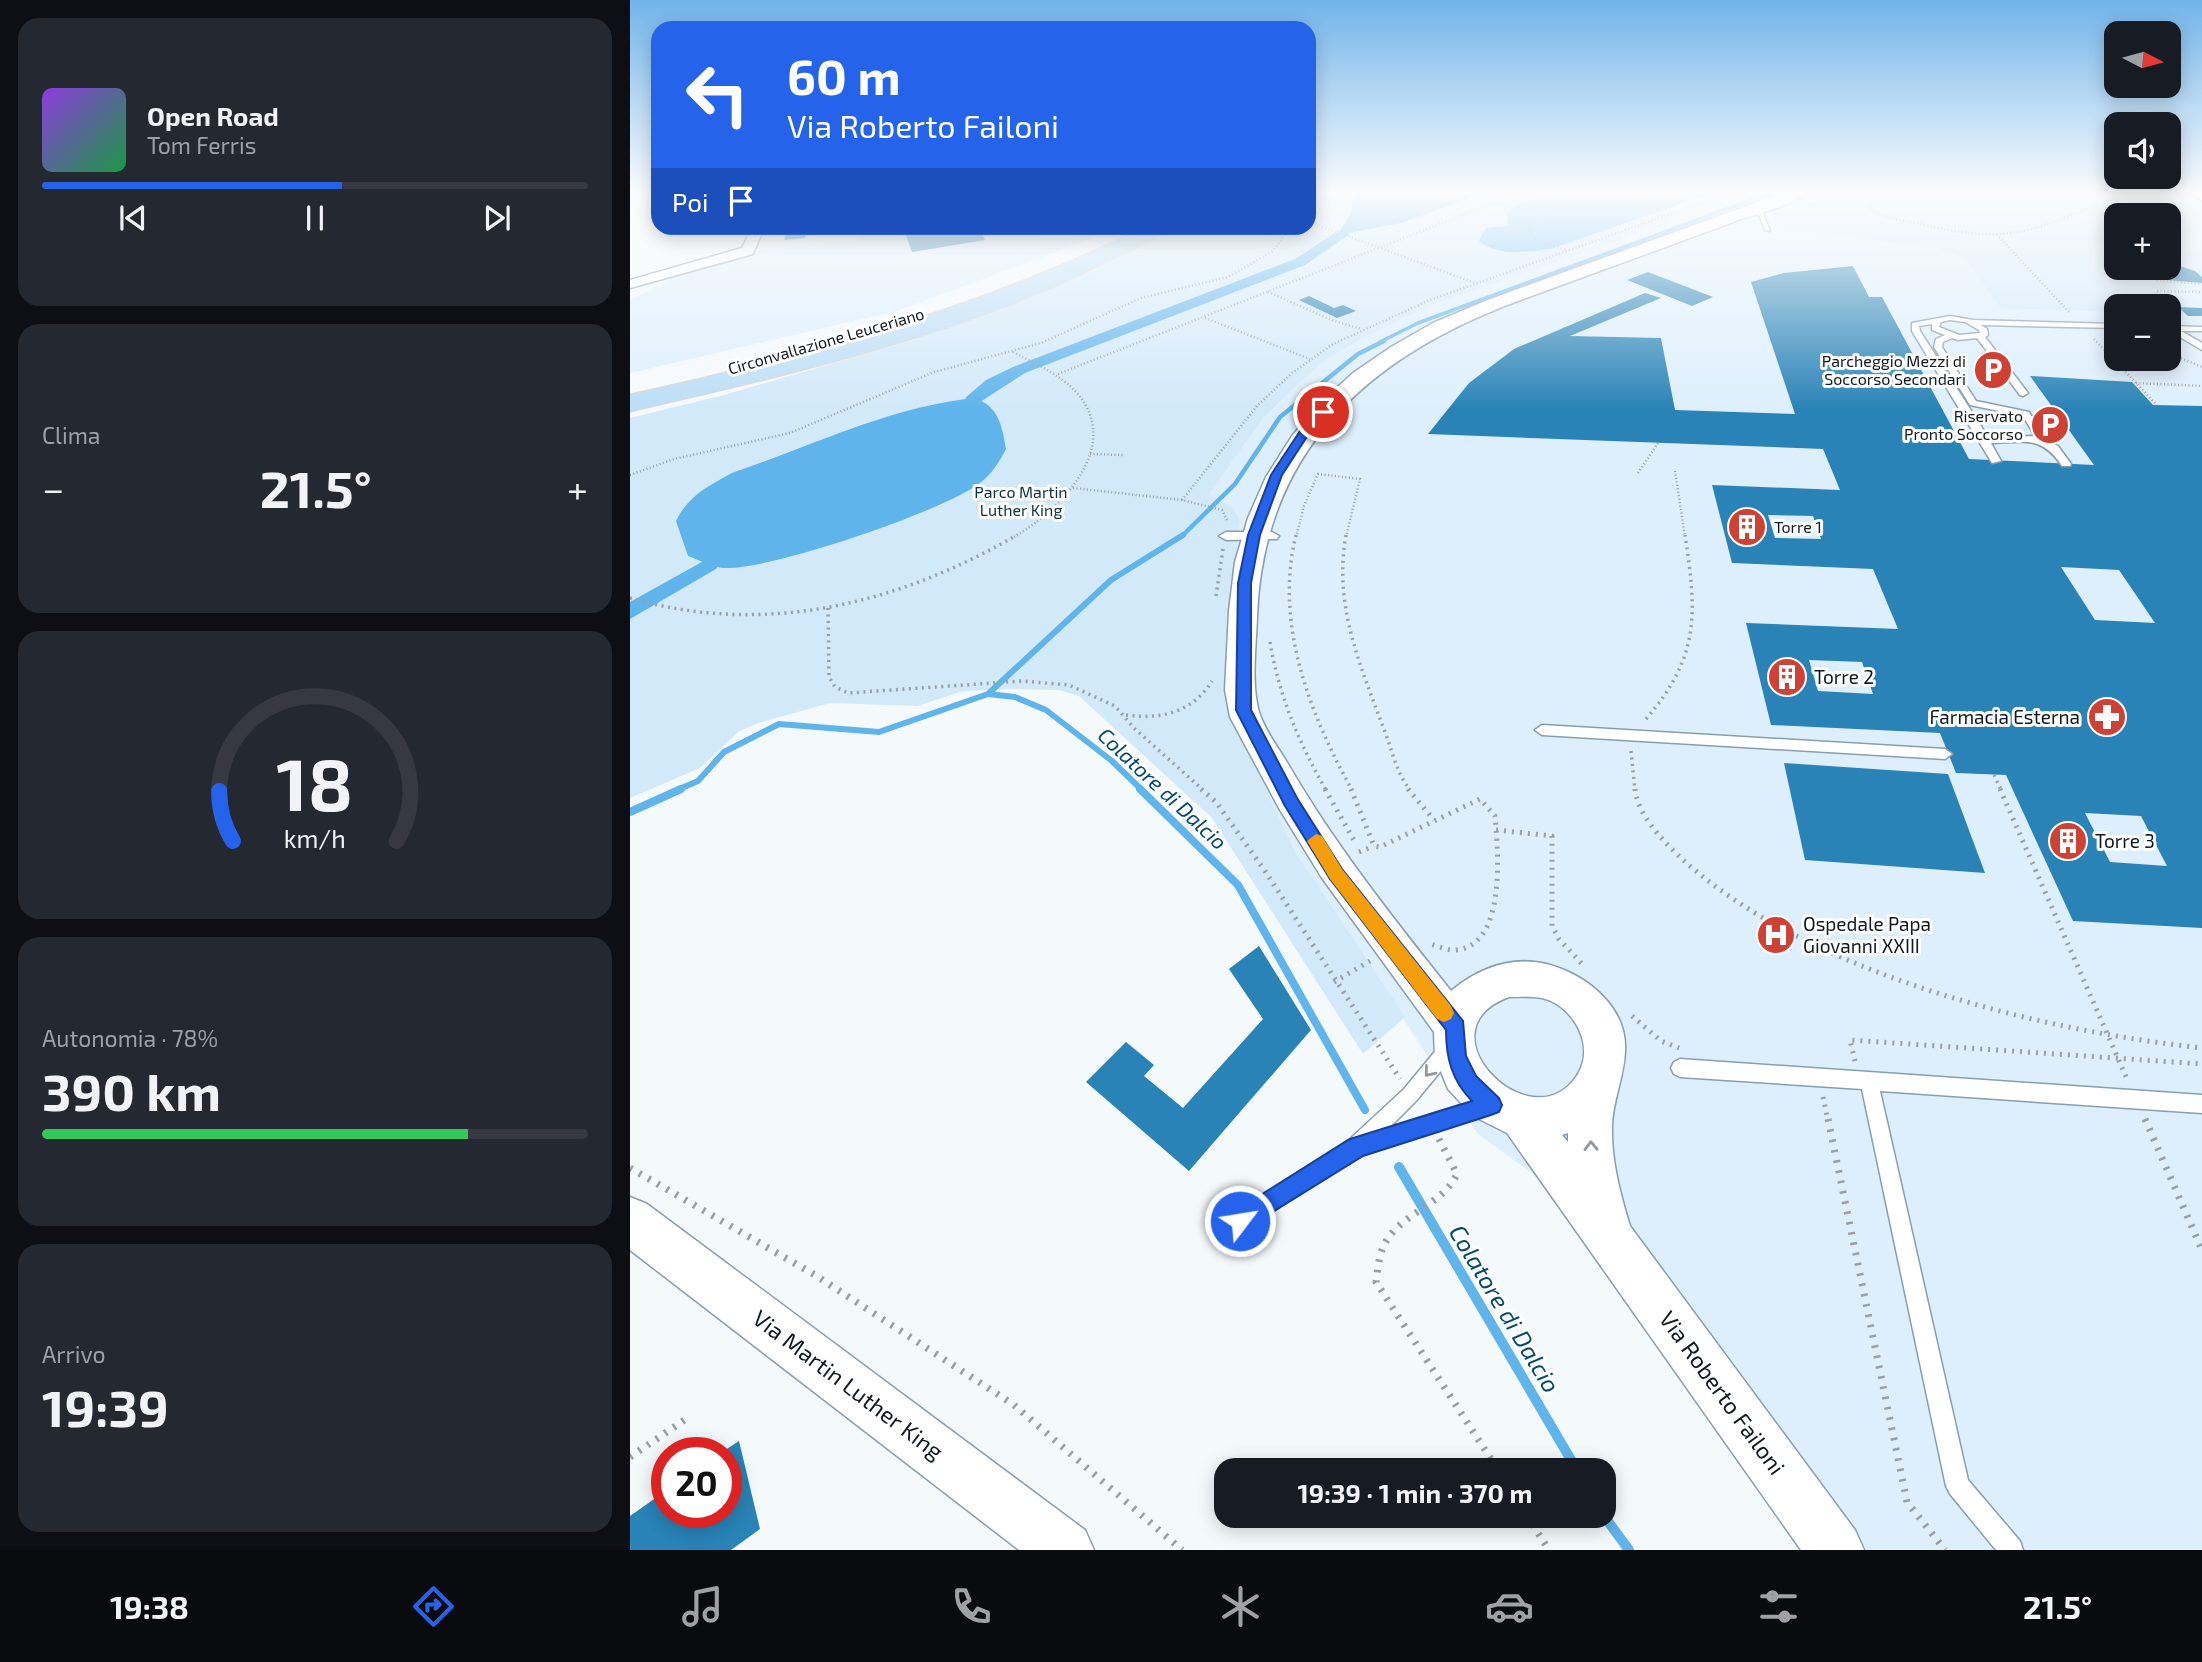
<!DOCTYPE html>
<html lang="it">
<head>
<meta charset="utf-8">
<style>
	body { margin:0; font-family:"Exo 2",sans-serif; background:#242831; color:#f1f3f6; height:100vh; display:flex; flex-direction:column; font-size:26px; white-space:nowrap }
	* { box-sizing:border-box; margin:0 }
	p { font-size:23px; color:#9ea1a6 }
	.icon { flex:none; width:38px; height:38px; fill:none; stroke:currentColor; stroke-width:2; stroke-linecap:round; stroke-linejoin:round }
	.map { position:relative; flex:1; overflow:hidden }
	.panel { display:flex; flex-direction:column; gap:18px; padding:18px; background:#0d0f14; width:630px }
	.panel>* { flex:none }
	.banner { position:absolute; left:21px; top:21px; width:665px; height:214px; border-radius:21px; box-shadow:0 4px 18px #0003; background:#2563eb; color:#fff; overflow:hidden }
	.needle { width:46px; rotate:96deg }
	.tools { position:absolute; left:1474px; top:21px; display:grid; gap:14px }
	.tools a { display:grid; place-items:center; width:77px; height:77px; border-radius:14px; background:#171b24; box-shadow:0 4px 18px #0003; font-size:35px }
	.speed { position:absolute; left:21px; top:1437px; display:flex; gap:14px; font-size:35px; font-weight:700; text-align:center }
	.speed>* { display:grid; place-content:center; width:91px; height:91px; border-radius:50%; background:#171b24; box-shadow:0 4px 18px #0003; line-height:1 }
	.speed .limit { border:10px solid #d22; background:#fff; color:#111 }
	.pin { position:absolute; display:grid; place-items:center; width:60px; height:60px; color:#fff; margin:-30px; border:4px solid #fff; border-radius:50%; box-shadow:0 2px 7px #0007 }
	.me { position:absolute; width:77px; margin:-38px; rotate:59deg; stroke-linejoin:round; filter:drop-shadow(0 0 5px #0008) }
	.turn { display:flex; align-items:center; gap:24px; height:147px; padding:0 21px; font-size:32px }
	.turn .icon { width:91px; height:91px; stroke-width:2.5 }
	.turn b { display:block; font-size:49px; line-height:60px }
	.then { display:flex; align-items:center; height:66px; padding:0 21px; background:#0003; gap:14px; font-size:26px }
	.big { font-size:52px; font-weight:700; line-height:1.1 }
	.panel .widget { flex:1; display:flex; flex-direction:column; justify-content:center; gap:10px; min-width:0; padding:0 24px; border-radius:21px; background:#242831 }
	.panel .dial { align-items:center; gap:0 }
	.dial svg { height:182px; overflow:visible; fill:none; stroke:#363941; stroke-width:7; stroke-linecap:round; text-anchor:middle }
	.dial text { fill:#f1f3f6; stroke:none }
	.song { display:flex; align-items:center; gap:21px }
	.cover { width:84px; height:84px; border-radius:10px; background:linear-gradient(135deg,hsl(270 70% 55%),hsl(140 70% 35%)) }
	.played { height:7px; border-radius:4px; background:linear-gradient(90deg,#2563eb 55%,#363941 55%) }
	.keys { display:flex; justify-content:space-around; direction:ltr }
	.heat { display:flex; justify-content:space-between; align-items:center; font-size:38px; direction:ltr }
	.charge { height:10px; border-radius:5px; background:linear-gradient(90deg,#34c759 78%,#363941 0) }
	.trip { position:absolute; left:584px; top:1458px; width:402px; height:70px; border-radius:21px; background:#171b24; box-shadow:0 4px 18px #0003; font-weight:700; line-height:70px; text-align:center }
	.menu { display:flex; height:112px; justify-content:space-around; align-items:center; background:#090b0e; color:#9ea1a6 }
	.menu .icon { width:49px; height:49px }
	.menu .active { color:#2563eb }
	.menu b { font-size:32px; color:#f1f3f6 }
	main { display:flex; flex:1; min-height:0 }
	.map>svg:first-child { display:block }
	.built { fill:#ddeffd; fill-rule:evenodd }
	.green { fill:#d2e9fa }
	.forest { fill:#6bc0f7 }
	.water { fill:#5fb4eb }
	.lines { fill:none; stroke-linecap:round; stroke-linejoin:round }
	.stream-far4 { stroke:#5fb4eb; stroke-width:3.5 }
	.stream-far3 { stroke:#5fb4eb; stroke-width:4.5 }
	.stream-far2 { stroke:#5fb4eb; stroke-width:6 }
	.stream-far1 { stroke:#5fb4eb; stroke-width:8 }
	.stream { stroke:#5fb4eb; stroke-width:10 }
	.canal { fill:#5fb4eb; fill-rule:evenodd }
	.building { fill:#2983b7; fill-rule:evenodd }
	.service-casing { stroke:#889eaf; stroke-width:3 }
	.pedestrian-casing { stroke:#889eaf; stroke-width:3 }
	.minor-casing { stroke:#889eaf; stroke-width:3 }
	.tertiary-casing { stroke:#889eaf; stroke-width:3 }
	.trunk-casing { stroke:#d4d6d7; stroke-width:3 }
	.path-far3 { stroke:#999fa4; stroke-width:2.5; stroke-dasharray:1 2.5; stroke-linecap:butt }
	.path-far2 { stroke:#999fa4; stroke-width:3.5; stroke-dasharray:2 4.5; stroke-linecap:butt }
	.path-far1 { stroke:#999fa4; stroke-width:5; stroke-dasharray:2 6; stroke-linecap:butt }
	.path { stroke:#999fa4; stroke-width:7; stroke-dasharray:2.5 8; stroke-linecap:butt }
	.service { fill:#fff; fill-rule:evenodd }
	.pedestrian { fill:#fff; fill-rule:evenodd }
	.minor { fill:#fff; fill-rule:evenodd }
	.tertiary { fill:#fff; fill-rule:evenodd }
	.trunk { fill:#bcdef6; fill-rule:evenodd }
	.oneway { stroke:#93989a }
	.route { fill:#2563eb; stroke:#184099; stroke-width:2 }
	.slow { fill:#f59e0b }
	.labels { text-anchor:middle; stroke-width:6; stroke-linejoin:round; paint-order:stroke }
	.far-street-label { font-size:16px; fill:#10191f; stroke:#fff }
	.far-poi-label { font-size:16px; fill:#10191f; stroke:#fff; text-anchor:end }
	.far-park-label { font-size:16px; fill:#0a3046; stroke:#fff }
	.poi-label { font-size:19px; fill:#10191f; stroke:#fff; text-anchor:start }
	.water-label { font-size:21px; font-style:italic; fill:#024a6d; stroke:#fff }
	.near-street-label { font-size:23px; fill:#10191f; stroke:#fff }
	.near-water-label { font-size:24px; font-style:italic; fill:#024a6d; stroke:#fff }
</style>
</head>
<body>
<main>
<section class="panel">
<div class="widget">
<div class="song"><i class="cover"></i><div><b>Open Road</b><p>Tom Ferris</p></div></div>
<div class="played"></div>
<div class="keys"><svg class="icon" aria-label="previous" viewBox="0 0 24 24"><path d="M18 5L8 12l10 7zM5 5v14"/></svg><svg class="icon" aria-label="pause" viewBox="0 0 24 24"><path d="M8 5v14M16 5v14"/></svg><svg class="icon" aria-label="next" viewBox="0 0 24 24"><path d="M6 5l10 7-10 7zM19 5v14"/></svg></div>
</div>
<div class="widget"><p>Clima</p>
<div class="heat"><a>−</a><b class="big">21.5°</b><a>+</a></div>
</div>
<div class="widget dial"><svg viewBox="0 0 100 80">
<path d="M14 69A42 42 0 1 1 86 69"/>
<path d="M14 69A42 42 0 0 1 8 47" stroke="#2563eb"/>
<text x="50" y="56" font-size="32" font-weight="700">18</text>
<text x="50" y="72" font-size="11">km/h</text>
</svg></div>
<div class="widget"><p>Autonomia · 78%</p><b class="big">390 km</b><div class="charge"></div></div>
<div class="widget"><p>Arrivo</p><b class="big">19:39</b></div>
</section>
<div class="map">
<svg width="1572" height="1550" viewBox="0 0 1572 1550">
	<rect width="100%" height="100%" fill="#f4f9fc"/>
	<path class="built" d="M1130,192H1558L1572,198V1550H1219L982,1231L848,1134L666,853L606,725L598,628L610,520L578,494L633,418L691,363L735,337L802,305ZM1486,215H1538V268H1486ZM1486,306H1538V359H1486Z
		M230,228H483L466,237L267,311L0,373V300L44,277L123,251L227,241Z"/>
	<path class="green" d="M679,192H917L884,206L878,226L866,227L854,245L893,253L921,249L1085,192H1130L802,305L735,337L691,363L633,418L579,494L603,508L610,520L598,628L606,725L666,853L775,1017L733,1054L582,818L449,696L429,690L379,689L333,691L288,706L200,703L128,723L108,732L70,768L0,798V418L94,395L283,340L462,271L544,228H679Z
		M1206,192H1555L1572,199V217L1538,226V215H1486V240L1464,246L1459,270L1497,306H1486V312L1371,308L1333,257L1302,247L1150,228L1141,214Z"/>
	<path class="forest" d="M917,192H1085L921,249C899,252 867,257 849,241L856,228L878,226L877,214L884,206Z"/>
	<path class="water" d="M725,192H855L772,223L713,234L710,231L721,213Z
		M344,398C369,406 372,426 376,449C370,461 361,475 350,483C314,511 138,571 93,568C82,567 69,560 58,556L46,521C58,496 78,486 102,473C182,446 259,407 344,398Z"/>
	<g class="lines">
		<path class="stream-far4" d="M750,342L788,323L1143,192"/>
		<path class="stream-far3" d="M551,537L605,484L650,417L728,354L754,341"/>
		<path class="stream-far2" d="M358,694L481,580L553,535
			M47,790L68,781L94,752L149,724L249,732L358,694L385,697L416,710L482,761L512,790"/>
		<path class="stream-far1" d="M510,789L608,885L735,1110
			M0,812L51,789"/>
		<path class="stream" d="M769,1167L947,1470
			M974,1516L999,1550"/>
		<path class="canal" d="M708,231L720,234L675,265L395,373L350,402L344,403L335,398L356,380L383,367L665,259Z
			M79,558L90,564L86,569L0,619V602Z"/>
	</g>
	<path class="building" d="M158,228H178L175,238L154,240Z
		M285,228H387V229L352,235L355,240L282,252L275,233L286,231Z
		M1538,262L1565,271L1572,277V283L1536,280L1517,274L1511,268H1538Z
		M1223,266L1239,297H1252L1339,459L1464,465L1400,376L1502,382L1523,405L1572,406V928L1443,921L1376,775L1326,773L1310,733L1141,725L1116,623L1268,629L1243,569L1102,563L1082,485L1210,490L1193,449L798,434L839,383L884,349L1015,293L1031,298L940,336L1031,338L1045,410L1165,414L1121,282L1154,273ZM1138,515L1183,516L1191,539L1145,538ZM1431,567L1489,570L1525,623L1465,620ZM1179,660L1232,662L1243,694L1188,691ZM1455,813L1511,816L1537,866L1480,862Z
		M1018,272L1083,297L1062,306L997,280Z
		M679,296L704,308L713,305L726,311L707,318L669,300Z
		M1548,307L1572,308V316H1558Z
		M1154,763L1318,774L1355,873L1175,860Z
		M629,946L681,1030L559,1171L456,1082L496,1042L524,1065L514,1076L553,1108L633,1019L599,969Z
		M109,1441L130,1529L101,1550H0V1516L37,1490V1512H96V1452H92Z"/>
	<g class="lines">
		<defs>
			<path id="service" d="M1126,207L1131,208L1140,231L1135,230Z
				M1320,316L1343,320L1486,324V328L1351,325L1357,329L1358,335L1355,337L1398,393L1393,396L1390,395L1347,338L1328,340L1322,338L1313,342L1312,347L1346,401L1399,412L1416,440L1428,446L1441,464L1440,466H1432C1411,435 1395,442 1361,443L1371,461L1362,463L1282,331V323ZM1320,320L1335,322L1349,330L1350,333L1329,335L1309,327L1311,322ZM1302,324V330L1315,335L1306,339L1304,347L1340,405L1393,416L1405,436L1358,437L1290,331L1289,326Z
				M1538,326L1572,327V331H1551L1572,343V350L1538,330Z
				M912,725L1315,749L1322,754L1315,759L912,735L905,730Z
				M818,1041L824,1043L827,1049L824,1055L786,1101L760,1127L856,1097L862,1100L865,1106L862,1112L731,1154L617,1228L610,1231L603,1228L600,1221L603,1214L720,1139L774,1089L812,1043Z
				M1050,1059L1572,1095V1113L1250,1091L1338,1480L1390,1541L1393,1550H1366L1320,1494L1316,1486L1232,1089L1050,1077L1044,1074L1041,1068L1044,1062Z"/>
			<path id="pedestrian" d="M642,532L649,536L647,539L596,540L589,536L596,532Z"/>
			<path id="minor" d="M122,228H134L123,254L0,288V280L112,248Z"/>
			<path id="tertiary" d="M1155,192H1177C1161,207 1127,213 1106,221C1034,248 961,274 888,301C739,356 633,450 627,617C626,647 621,683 629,712C635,731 648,747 658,764C705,845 763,918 821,991C850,967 884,955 920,965C958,976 998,1008 995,1052C994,1077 983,1100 982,1125C981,1160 990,1193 1000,1226L1225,1530L1234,1550H1171L877,1133L843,1116L818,1089L805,1057L804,1032L692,878L650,810L600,717L595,690L599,611L605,562L618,518L636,477L662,436L690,403L723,373L761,347L803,323L855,301ZM879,997C892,997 908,995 921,1001C948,1014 965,1050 946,1077C900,1143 788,1030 879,997ZM938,1133V1142L932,1135Z
				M1557,192H1572V200Z
				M0,1197L17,1204L455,1530L464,1550H389L0,1250Z"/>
			<path id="trunk" d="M513,228H536C527,241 501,249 486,257C335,334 165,373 0,411V395C177,356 350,309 513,228Z"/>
		</defs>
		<use href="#service" class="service-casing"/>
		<use href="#pedestrian" class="pedestrian-casing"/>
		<use href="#minor" class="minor-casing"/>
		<use href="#tertiary" class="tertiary-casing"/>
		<use href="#trunk" class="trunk-casing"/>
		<path class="path-far3" d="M1075,192L1090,196
			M1342,192L1261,196L1237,204C1249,219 1268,219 1286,223C1379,246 1401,232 1487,196L1488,192
			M969,194L1033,216
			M866,203L912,214
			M1181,205L1215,192
			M679,222L845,283
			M1369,237L1439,312
			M935,250L903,237L898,228L900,220L937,210L970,192
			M1505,268L1527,280L1572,284
			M638,292L704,321L732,329
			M1551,314L1526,291L1572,292
			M575,318L680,359
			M1464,339L1525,403
			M383,352C405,364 430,374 447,393C494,447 429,511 384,537
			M1538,353L1572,367
			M428,374L891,192
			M1506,383L1572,386
			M460,454L493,455
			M1045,471L1055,537
			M1008,473L1028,443
			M0,475L44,459L160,433L304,372L411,343L511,298L598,277L643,251L660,228
			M443,488L552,500
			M597,520L592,510L552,500L627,406L662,373L703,344L800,300L1102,192
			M666,537L674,506L688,474L730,479L716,537"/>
		<path class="path-far2" d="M666,535C644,624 680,714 722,790
			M716,535C703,606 731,667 755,732C763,753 766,772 780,790
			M586,596L593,549
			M0,598C135,637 268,604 387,535
			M198,608L199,677L205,687L218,693L392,681L439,685L485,706L504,728L573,790
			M640,642C649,696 669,743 696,790
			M496,715C531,720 563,712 582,681
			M1016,719C1070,656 1067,614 1055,535
			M1001,751L1005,790
			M1364,775L1371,790"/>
		<path class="path-far1" d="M571,789L586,802L635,871L770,1079
			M695,789L725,842
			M721,789L744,846L750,847L850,799L865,816C868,851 877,945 826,950C818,951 808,946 800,944
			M778,789L804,820
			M1005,789C1007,814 1033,841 1051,858C1176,973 1406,1030 1572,1048
			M1370,789L1497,1079
			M866,830L922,836V926L929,939L953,965
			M729,852L744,846
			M704,982L740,961
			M1002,1016L1031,1041L1049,1048
			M1225,1061L1220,1040L1572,1064
			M1193,1097L1198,1121"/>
		<path class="path" d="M1198,1119L1277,1502L1315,1550
			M1515,1119L1572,1250
			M809,1139L827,1174C811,1208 765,1214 752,1250C748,1260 748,1272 746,1282L868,1470
			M0,1168L185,1275L384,1405L552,1550
			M0,1457L56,1419
			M897,1516L919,1550"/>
		<use href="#service" class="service"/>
		<use href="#pedestrian" class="pedestrian"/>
		<use href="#minor" class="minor"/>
		<use href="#tertiary" class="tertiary"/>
		<use href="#trunk" class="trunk"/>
	</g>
	<defs><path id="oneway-chevron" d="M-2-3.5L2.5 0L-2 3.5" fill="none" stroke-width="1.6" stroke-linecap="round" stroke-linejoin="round" transform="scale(1.75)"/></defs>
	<g class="oneway">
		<use href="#oneway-chevron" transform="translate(799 1072) rotate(129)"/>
		<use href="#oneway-chevron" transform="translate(961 1146) rotate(-91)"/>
	</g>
	<linearGradient id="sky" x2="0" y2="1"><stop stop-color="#71b4e9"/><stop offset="0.47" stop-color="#fafcfe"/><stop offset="1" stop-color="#fafcfe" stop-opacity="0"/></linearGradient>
	<rect width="1572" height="409" fill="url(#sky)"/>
	<path class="route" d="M689,409L698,412L680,432L652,475L630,535L621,583V710L667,798L712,869L833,1021L836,1056L846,1076L869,1098L872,1105L869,1112L861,1115L733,1156L610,1232L602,1229L598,1221L602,1213L720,1139L842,1101C822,1081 816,1058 816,1030L700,879L655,806L606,710L608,583L618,535L641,475L672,428Z"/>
	<path class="slow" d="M686,834L692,836L712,869L821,1006L824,1013L821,1019L814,1022L807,1019L700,879L677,841Z"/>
	<defs>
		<symbol id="parking-disc" viewBox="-11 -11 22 22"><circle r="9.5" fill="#ce4134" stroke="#fff"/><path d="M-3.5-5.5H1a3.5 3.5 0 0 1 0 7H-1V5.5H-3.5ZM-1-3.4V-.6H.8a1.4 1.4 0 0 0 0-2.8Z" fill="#fff"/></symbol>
		<symbol id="building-disc" viewBox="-11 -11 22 22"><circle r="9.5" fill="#ce4134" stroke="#fff"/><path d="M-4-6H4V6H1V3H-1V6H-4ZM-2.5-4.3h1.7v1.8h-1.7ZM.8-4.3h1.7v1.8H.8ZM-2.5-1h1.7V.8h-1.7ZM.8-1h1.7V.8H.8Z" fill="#fff"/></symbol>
		<symbol id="pharmacy-disc" viewBox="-11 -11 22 22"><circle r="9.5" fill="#ce4134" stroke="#fff"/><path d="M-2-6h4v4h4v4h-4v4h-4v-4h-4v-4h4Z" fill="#fff"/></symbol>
		<symbol id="hospital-disc" viewBox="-11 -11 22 22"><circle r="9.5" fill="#ce4134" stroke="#fff"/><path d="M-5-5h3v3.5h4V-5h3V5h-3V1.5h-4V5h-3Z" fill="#fff"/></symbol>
	</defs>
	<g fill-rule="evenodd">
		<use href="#parking-disc" x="1341" y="348" width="44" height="44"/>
		<use href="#parking-disc" x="1398" y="403" width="44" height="44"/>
		<use href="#building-disc" x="1095" y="505" width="44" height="44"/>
		<use href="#building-disc" x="1135" y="655" width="44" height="44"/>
		<use href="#pharmacy-disc" x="1455" y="695" width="44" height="44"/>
		<use href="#building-disc" x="1416" y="819" width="44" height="44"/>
		<use href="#hospital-disc" x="1124" y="913" width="44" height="44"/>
	</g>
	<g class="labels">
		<g class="far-street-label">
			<text transform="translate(196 341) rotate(-16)" y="6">Circonvallazione Leuceriano</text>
		</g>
		<g class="far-poi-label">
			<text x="1336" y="367">Parcheggio Mezzi di<tspan x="1336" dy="18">Soccorso Secondari</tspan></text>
			<text x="1393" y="422">Riservato<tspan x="1393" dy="18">Pronto Soccorso</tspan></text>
			<text x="1144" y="533" text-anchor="start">Torre 1</text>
		</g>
		<g class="far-park-label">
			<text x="391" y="498">Parco Martin<tspan x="391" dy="18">Luther King</tspan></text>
		</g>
		<g class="poi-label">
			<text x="1184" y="684">Torre 2</text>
			<text x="1450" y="724" text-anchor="end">Farmacia Esterna</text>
			<text x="1465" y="848">Torre 3</text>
			<text x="1173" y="931">Ospedale Papa<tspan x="1173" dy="22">Giovanni XXIII</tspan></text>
		</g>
		<g class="water-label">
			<text transform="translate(532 789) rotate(43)" y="7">Colatore di Dalcio</text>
		</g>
		<g class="near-street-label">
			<text transform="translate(218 1385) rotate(37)" y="8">Via Martin Luther King</text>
			<text transform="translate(1092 1393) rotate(54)" y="8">Via Roberto Failoni</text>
		</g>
		<g class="near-water-label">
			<text transform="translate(874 1309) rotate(59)" y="8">Colatore di Dalcio</text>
		</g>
	</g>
</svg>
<div class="tools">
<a><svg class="needle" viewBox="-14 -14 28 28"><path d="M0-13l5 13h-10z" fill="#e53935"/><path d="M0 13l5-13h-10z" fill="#9ea1a6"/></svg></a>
<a><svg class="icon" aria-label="sound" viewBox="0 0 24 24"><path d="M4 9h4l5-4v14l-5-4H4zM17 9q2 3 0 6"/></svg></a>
<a>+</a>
<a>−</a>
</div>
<div class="speed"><div class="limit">20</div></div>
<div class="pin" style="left:693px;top:412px;background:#d93025"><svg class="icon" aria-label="arrive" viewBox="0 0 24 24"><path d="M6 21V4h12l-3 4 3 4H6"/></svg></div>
<svg class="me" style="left:610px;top:1221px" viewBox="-20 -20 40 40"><circle r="17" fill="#2563eb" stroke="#fff" stroke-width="3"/><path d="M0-11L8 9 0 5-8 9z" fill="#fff"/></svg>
<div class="trip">19:39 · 1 min · 370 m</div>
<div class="banner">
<div class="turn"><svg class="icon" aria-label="left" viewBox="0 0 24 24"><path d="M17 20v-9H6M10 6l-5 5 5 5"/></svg><div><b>60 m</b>Via Roberto Failoni</div></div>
<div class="then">Poi<svg class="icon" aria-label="arrive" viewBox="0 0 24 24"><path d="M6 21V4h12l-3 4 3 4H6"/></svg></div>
</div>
</div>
</main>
<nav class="menu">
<b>19:38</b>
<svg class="icon active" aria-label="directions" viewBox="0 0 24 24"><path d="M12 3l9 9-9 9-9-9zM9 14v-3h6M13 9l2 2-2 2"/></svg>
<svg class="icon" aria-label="music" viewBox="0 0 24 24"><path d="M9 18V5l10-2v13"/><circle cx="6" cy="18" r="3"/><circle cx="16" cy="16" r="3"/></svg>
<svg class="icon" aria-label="phone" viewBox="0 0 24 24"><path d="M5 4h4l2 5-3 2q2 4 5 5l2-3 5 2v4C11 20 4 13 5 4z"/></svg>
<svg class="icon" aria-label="climate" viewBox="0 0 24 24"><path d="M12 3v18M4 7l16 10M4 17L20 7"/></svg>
<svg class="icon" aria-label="car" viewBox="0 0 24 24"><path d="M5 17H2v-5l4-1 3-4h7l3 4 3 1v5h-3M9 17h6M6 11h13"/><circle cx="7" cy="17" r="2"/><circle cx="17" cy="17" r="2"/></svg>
<svg class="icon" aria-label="filters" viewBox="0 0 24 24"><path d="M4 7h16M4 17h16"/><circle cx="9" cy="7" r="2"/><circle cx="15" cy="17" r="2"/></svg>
<b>21.5°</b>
</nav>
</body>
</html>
